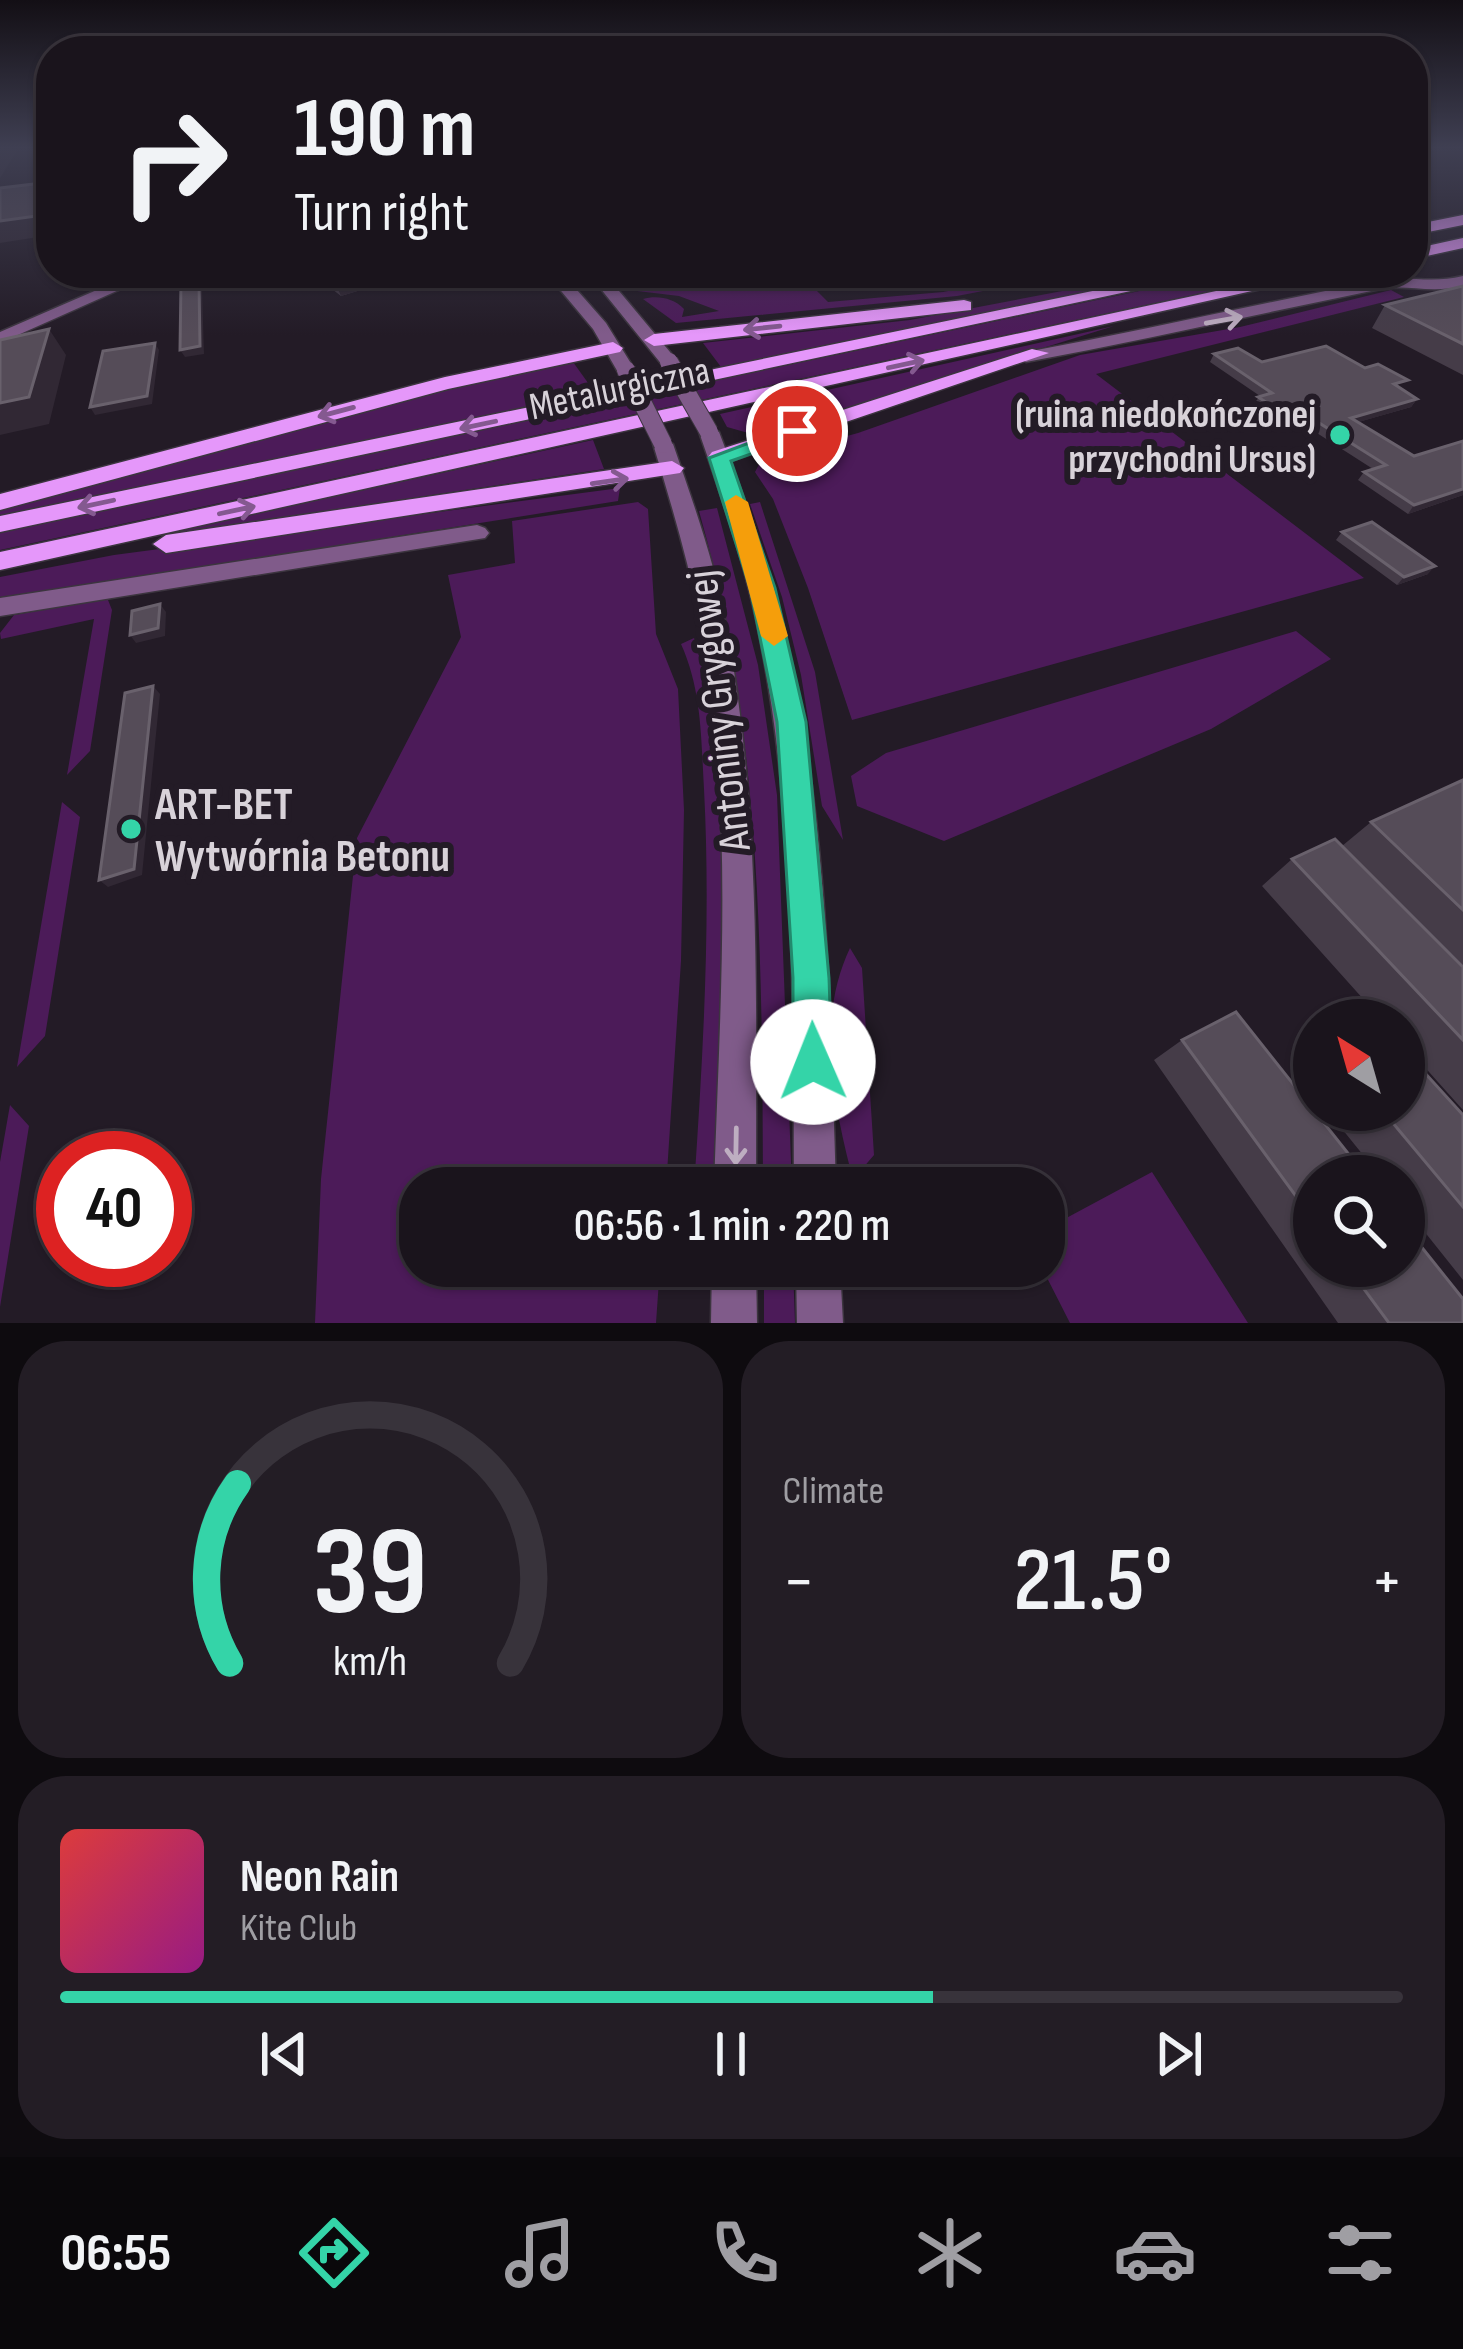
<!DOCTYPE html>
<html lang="en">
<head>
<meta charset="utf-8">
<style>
	body { margin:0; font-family:"Sofia Sans Condensed",sans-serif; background:#231d25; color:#f1f3f6; height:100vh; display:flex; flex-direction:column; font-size:45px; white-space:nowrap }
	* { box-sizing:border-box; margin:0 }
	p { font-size:39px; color:#9f9ea3 }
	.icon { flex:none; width:66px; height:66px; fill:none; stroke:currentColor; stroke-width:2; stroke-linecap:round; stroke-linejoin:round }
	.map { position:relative; height:1323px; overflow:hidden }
	.side { display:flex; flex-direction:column; gap:18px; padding:18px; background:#0e0b0f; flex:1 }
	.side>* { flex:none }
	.hud { position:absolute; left:36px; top:36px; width:1392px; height:252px; border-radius:48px; box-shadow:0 3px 9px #0004,0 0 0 3px #38333b; background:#1a141c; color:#f1f3f6; overflow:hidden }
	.needle { width:78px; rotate:323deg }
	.tools { position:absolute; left:1293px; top:999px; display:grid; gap:24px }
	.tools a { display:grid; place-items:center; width:132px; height:132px; border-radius:50%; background:#1a141c; box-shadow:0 3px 9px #0004,0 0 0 3px #38333b; font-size:60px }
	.speed { position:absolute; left:36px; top:1131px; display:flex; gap:24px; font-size:60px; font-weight:700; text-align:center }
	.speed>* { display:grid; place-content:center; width:156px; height:156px; border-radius:50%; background:#1a141c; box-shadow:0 3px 9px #0004,0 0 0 3px #38333b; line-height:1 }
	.speed .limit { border:18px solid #d22; background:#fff; color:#111 }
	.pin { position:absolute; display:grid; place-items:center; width:102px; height:102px; color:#fff; margin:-51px; border:6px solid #fff; border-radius:50%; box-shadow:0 3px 12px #0007 }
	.me { position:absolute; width:132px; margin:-66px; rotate:359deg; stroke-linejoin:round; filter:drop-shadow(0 0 9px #0008) }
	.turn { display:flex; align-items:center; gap:42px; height:252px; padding:0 60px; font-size:54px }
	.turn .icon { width:156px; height:156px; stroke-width:2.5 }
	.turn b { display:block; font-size:84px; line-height:102px }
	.big { font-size:90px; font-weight:600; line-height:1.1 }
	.side .widget { flex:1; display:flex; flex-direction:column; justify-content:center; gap:18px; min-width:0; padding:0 42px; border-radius:48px; background:#231d25 }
	.side .dial { align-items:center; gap:0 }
	.dial svg { height:312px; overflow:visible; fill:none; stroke:#38333b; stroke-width:7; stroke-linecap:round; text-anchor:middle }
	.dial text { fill:#f1f3f6; stroke:none }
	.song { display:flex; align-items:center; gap:36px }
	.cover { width:144px; height:144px; border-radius:18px; background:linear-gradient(135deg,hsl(0 70% 55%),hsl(310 70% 35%)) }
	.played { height:12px; border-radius:6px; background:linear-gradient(90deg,#34d4a8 65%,#38333b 65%) }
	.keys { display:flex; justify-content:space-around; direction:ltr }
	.heat { display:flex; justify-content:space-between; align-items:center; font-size:66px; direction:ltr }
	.side .tiles { flex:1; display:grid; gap:18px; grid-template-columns:1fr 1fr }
	.widget:last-child { grid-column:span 2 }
	.trip { position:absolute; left:399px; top:1167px; width:666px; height:120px; border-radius:48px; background:#1a141c; box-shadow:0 3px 9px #0004,0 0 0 3px #38333b; font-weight:600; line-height:120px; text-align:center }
	.dock { display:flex; height:192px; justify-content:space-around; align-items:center; background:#0a080b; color:#9f9ea3 }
	.dock .icon { width:84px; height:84px }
	.dock .active { color:#34d4a8 }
	.dock b { font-size:54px; color:#f1f3f6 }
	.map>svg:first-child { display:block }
	.green { fill:#4c1b59 }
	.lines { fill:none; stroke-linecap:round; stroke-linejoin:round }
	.minor-casing { stroke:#3c353f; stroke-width:3 }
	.major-casing { stroke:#3c353f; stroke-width:3 }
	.minor { fill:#805b8a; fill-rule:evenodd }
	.major { fill:#e597fa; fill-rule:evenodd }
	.minor-bridge-casing { stroke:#3c353f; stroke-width:20; stroke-linecap:butt }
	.minor-bridge { stroke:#805b8a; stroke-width:18 }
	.wall { fill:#453c48 }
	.shaded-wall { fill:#312834 }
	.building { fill:#554c58; stroke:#69616c; stroke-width:3 }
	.oneway { stroke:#beaec1 }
	.oneway2 { stroke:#845990 }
	.route { fill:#34d4a8; stroke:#228a6d; stroke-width:3 }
	.slow { fill:#f59e0b }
	.poi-dot { fill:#34d4a8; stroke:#231b26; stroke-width:4.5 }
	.labels { text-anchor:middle; stroke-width:12; stroke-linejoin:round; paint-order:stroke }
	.far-street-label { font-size:39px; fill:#d8d2d9; stroke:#231b26 }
	.far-poi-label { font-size:39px; font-weight:bold; fill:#d8d2d9; stroke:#231b26; text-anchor:end }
	.street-label { font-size:45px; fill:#d8d2d9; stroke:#231b26 }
	.poi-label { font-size:45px; font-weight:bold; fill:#d8d2d9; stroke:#231b26; text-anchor:start }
</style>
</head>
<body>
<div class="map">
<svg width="1463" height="1323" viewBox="0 0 1463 1323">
	<rect width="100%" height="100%" fill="#231b26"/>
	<path class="green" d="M619,273H702L712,285L715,284L706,273L721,279L876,273L812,286L828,302L943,292L1039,273H1076L957,296L676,323L643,299C657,295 674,298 684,309L682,317L719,311L679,296L637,291Z
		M1157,273H1183L721,367L703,343L910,320Z
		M1225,273H1295L0,550V531Z
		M1391,290L1404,297L1096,374L1364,578L852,720L808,588L773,499L755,472L762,459L858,433L1080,355L1240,327Z
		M1114,326L759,436L727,427L720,414Z
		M573,362L596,394L0,517V509L463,385Z
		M593,440L604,469L134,540Z
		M620,488L618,501L0,599V577L114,555Z
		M638,502L648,509L656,634L678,689L684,810L681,961L666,1188H420V1266H660L656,1323H315L321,1179L357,838L461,637L448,575L515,563L512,521Z
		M760,502L815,672L843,840L822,806L801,675L782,597L750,504Z
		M717,508L758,665L777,795L792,1188H763C762,960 762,732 699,511Z
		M100,600H108L112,610L90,751L67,775L94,619L1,639L0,633L14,615Z
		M1296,631L1331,659L1211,729L944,841L857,806L851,776L886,753Z
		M694,638C713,681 714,726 718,773C730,911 719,1050 714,1188H694C703,1055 711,922 704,789C701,738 702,691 681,644Z
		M62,802L80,817L45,1036L17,1067Z
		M850,948L862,968L874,1155L862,1169L850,1168C832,1095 817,1018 850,948Z
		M10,1105L29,1126L0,1307V1162Z
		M1152,1172L1248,1323H1070L1041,1266L1044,1230Z
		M764,1266H793L795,1323H764Z"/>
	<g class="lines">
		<defs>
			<path id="minor" d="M136,273H157L0,343V332Z
				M546,273H562L606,323L635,370L633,374H619L593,329Z
				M588,273H604L675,358V366H663Z
				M1463,276V286C1429,294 1408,284 1381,289C1262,313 1145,340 1026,362L1017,357L1026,352C1145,330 1262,303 1381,280C1408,275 1430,284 1463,276Z
				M709,426L719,432C742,492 765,552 780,614C827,801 830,997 836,1188H794C793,997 796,803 755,615C741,552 720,492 699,432Z
				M663,438L673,444C694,505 716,566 727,629C761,814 756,1001 756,1188H714C720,1001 735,806 700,621C688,560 671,503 653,444Z
				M477,525L485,528L489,533L485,538L0,616V598Z
				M712,1266H756L757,1323H711Z
				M796,1266H840L843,1323H797Z"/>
			<path id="major" d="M1463,215V225L1413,235V225Z
				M1463,238V248L1413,259V249Z
				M1180,273H1215L0,532V516Z
				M1300,273H1333L0,570V552Z
				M964,300L971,302V310L654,346L644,340L654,334Z
				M613,342L623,348L620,352L448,389L0,510V494L445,377Z
				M1032,349L1049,353L728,462H712L708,457L712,452Z
				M672,461L684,468L680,473L166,553L153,544L166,535Z"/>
		</defs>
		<use href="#minor" class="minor-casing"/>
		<use href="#major" class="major-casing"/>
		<use href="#minor" class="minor"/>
		<use href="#major" class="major"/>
		<defs>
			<path id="minor-bridge" d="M669,362L709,432
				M626,370L663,444"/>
		</defs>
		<use href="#minor-bridge" class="minor-bridge-casing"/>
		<use href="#minor-bridge" class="minor-bridge"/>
	</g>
	<path class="wall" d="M311,273H354L361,278L364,289L341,296Z
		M1463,286V375L1372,328L1385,305Z
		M1214,354L1401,389L1417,399L1411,407L1358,422L1414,456L1463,441V495L1408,514L1358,480L1364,472L1373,469L1295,419L1281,423L1253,405L1260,396L1210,362Z
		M1342,532L1428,574L1397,585L1336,540Z
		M1463,780V1110L1404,1044V1020H1382L1262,886L1292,859L1342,846L1371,822Z
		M1182,1040L1314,1176V1266H1404L1463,1323H1338L1154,1060Z
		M1424,1072L1463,1115V1280L1404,1206V1176H1380L1334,1119L1348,1110H1404V1081Z"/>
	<path class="shaded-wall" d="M0,149H18L0,178Z
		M51,214V235L0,243V221Z
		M361,278L364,289L341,296L336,285Z
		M199,282L202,289L204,354L185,357L180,350Z
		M49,329L66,355L49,424L0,435V403Z
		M155,343L159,350L152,404L95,415L90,407Z
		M1417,399L1411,407L1345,426L1351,418Z
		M1300,411L1295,419L1281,423L1286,415Z
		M1463,489V495L1408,514L1414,505Z
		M1435,566L1428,574L1397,585L1404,577Z
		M160,604L166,612L165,636L136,643L130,635Z
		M153,686L160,694L142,875L108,887L99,880Z"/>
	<path class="building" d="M51,182V214L0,221V188Z
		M321,273H354L361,278L336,285Z
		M181,282H199L200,346L180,350Z
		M1463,286V344L1385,305Z
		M49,329L29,397L0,403V340Z
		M155,343L147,396L90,407L103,351Z
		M1326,346L1365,368L1378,364L1408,380L1394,384L1417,399L1351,418L1414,456L1463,441V489L1414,505L1364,472L1386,465L1300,411L1286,415L1258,397L1272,393L1214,354L1238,348L1262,362Z
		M1372,522L1435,566L1404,577L1342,532Z
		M160,604L158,628L130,635L132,611Z
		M153,686L134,869L99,880L125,693Z
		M1463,780V910L1371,822Z
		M1335,839L1463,967V1040L1292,859Z
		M1236,1012L1366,1176H1314V1221L1182,1040Z
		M1424,1072L1463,1115V1207L1382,1110H1404V1084Z
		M1404,1225L1463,1299V1323H1389L1347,1266H1404Z"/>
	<defs><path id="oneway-shaft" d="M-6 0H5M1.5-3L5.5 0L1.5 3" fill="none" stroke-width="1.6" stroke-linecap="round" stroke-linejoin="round" transform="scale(3)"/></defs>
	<g class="oneway">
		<use href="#oneway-shaft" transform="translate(1224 320) rotate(-10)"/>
		<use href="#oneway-shaft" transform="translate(736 1146) rotate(91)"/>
	</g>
	<g class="oneway2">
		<use href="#oneway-shaft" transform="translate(762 328) rotate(174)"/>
		<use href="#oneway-shaft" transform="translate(906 364) rotate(-12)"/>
		<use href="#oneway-shaft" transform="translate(336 412) rotate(165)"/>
		<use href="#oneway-shaft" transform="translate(478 425) rotate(168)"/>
		<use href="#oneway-shaft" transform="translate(610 481) rotate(-8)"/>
		<use href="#oneway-shaft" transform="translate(96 504) rotate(168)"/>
		<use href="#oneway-shaft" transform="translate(237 510) rotate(-12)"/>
	</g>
	<linearGradient id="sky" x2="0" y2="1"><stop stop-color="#130f15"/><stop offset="0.44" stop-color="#3f3f52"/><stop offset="1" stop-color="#3f3f52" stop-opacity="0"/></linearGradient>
	<rect width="1463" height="335" fill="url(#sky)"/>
	<path class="route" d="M797,425L804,427V435L731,461L775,588L806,722L829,978L832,1062L826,1076L813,1082L799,1076L793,1062V978L777,722L750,588L709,458Z"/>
	<path class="slow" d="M736,495L748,502L788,636L774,646L761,636L725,502Z"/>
	<g class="poi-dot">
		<circle cx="1340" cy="435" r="12"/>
		<circle cx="131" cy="829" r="12"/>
	</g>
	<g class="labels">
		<g class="far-street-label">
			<text transform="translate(619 387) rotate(-12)" y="14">Metalurgiczna</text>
		</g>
		<g class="far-poi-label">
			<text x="1316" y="427">(ruina niedokończonej<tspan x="1316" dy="45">przychodni Ursus)</tspan></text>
		</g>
		<g class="street-label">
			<text transform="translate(717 711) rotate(-97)" y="16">Antoniny Grygowej</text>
		</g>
		<g class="poi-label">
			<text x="155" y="819">ART-BET<tspan x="155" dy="52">Wytwórnia Betonu</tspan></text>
		</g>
	</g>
</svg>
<div class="tools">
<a><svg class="needle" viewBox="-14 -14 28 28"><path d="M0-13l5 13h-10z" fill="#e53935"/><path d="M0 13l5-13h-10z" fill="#9f9ea3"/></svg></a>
<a><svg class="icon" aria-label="search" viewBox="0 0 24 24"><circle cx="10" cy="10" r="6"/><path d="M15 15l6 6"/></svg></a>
</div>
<div class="speed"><div class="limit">40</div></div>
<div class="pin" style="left:797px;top:431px;background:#d93025"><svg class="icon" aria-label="arrive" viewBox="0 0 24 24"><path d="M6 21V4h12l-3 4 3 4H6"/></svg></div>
<svg class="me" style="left:813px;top:1062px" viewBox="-20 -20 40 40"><circle r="19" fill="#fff"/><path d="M0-13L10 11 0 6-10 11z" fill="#34d4a8"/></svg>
<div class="trip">06:56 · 1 min · 220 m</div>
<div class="hud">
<div class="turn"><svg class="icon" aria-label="right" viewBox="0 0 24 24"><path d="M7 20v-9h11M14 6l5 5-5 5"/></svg><div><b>190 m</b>Turn right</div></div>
</div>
</div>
<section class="side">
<div class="tiles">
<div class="widget dial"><svg viewBox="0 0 100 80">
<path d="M14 69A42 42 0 1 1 86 69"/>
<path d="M14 69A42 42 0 0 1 16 23" stroke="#34d4a8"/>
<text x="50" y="56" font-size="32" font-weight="700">39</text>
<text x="50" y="72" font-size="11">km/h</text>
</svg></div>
<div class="widget"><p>Climate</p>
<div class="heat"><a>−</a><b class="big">21.5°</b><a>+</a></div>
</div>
<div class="widget">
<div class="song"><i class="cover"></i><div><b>Neon Rain</b><p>Kite Club</p></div></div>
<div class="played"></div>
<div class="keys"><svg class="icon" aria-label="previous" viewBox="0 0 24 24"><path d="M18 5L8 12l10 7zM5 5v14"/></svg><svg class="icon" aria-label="pause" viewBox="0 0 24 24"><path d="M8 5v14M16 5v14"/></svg><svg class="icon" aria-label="next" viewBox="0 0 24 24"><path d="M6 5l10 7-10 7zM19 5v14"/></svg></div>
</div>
</div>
</section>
<nav class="dock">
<b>06:55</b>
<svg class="icon active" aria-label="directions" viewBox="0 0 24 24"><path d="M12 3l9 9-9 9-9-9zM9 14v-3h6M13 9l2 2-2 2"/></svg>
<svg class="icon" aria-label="music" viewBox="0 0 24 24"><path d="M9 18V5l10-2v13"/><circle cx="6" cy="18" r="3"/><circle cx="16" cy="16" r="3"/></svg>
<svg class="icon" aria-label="phone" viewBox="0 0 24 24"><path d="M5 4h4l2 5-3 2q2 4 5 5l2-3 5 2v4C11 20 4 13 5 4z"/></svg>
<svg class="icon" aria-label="climate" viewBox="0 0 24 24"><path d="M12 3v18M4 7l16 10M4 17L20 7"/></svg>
<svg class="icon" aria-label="car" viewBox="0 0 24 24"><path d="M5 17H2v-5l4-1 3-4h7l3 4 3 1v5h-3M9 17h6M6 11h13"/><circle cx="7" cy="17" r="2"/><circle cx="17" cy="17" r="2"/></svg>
<svg class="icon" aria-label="filters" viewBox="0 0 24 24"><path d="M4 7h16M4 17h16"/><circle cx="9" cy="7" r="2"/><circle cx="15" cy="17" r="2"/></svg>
</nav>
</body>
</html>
